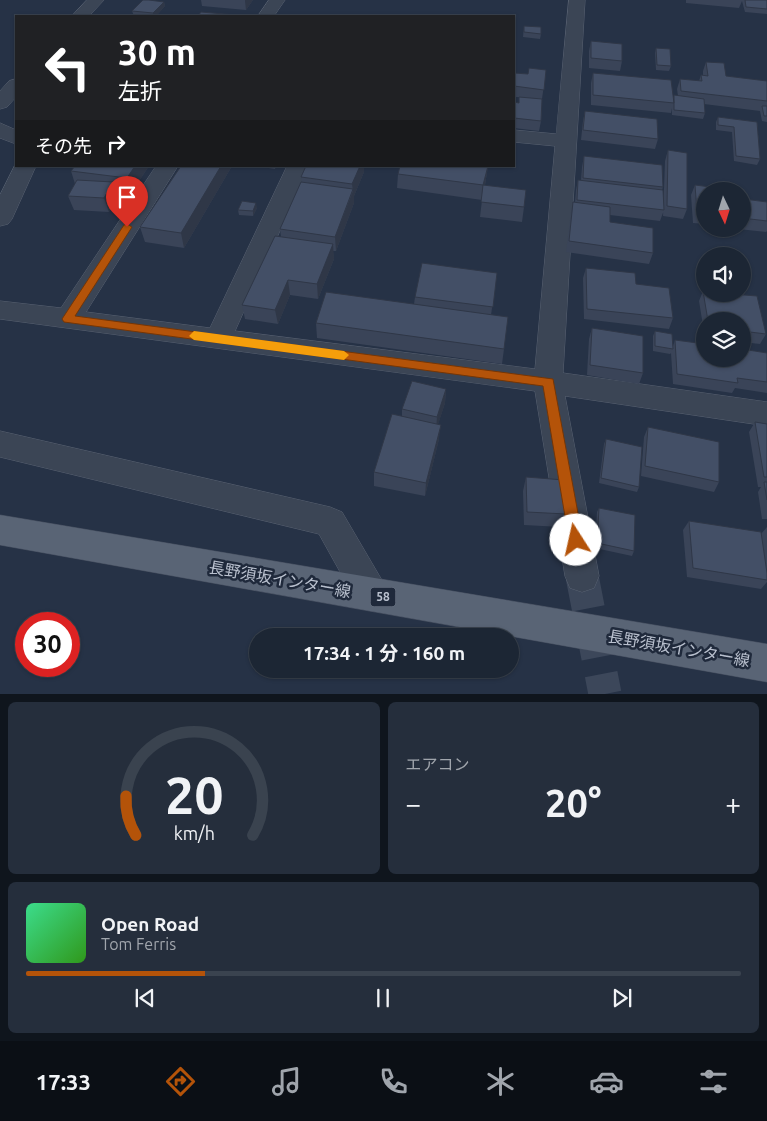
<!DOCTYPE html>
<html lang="ja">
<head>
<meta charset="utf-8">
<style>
	body { margin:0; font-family:Ubuntu,"Noto Sans JP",sans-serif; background:#252e3c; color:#f1f3f6; height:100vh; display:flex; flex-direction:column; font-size:19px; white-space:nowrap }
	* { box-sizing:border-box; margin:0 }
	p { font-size:16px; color:#a0a5ac }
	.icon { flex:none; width:28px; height:28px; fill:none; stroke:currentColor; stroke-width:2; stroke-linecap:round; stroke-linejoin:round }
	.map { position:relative; height:694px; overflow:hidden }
	.side { display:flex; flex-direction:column; gap:8px; padding:8px; background:#0f151d; flex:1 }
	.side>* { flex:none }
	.guide { position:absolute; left:15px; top:15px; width:500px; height:152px; border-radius:0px; box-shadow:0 1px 4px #0004,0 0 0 1px #3a434f; background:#202124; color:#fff; overflow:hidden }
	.needle { width:32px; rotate:176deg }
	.controls { position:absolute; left:696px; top:182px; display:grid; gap:10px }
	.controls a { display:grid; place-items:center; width:55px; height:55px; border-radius:50%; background:#1c2634; box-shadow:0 1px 4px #0004,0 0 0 1px #3a434f; font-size:25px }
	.speed { position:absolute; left:15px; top:612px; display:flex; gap:10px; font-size:25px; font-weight:700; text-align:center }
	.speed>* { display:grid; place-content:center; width:65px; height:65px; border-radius:50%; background:#1c2634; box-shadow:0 1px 4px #0004,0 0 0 1px #3a434f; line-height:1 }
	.speed .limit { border:8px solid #d22; background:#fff; color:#111 }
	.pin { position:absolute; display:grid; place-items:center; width:42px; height:42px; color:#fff; margin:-51px -21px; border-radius:50% 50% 50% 0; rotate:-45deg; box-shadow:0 0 5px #0007 }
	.pin .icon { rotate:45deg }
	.me { position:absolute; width:55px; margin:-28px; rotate:350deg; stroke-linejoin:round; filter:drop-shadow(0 0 4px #0008) }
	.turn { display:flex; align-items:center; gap:18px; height:105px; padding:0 20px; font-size:22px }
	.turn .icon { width:65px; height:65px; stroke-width:2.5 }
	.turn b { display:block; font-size:35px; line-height:42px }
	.then { display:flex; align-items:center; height:48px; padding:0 20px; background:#0003; gap:10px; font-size:19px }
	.big { font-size:38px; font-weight:700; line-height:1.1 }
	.side .card { flex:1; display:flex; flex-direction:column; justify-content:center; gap:8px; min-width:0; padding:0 18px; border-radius:8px; background:#252e3c }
	.side .dial { align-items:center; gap:0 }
	.dial svg { height:130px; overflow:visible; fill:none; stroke:#3a434f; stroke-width:7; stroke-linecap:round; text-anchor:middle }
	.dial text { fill:#f1f3f6; stroke:none }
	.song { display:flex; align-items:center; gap:15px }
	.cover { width:60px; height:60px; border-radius:8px; background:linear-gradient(135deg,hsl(150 70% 55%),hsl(110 70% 35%)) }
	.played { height:5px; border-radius:2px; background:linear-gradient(90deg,#b45309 25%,#3a434f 25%) }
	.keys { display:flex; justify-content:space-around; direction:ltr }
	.heat { display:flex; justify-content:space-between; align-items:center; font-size:28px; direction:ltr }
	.side .tiles { flex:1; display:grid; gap:8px; grid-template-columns:1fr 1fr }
	.card:last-child { grid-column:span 2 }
	.trip { position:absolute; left:249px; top:628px; width:270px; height:50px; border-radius:25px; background:#1c2634; box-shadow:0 1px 4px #0004,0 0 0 1px #3a434f; font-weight:700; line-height:50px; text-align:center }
	.dock { display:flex; height:80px; justify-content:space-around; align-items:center; background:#0b0f15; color:#a0a5ac }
	.dock .icon { width:35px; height:35px }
	.dock .on { color:#b45309 }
	.dock b { font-size:22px; color:#f1f3f6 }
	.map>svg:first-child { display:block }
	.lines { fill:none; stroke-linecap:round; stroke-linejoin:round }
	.minor-tunnel { stroke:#3c475a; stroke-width:33; stroke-dasharray:33 17; stroke-linecap:butt }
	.minor-casing { stroke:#596272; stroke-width:1 }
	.major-casing { stroke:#444d5e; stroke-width:1 }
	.minor { fill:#3b4555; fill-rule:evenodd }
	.major { fill:#596475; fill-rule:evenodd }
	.wall { fill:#3a4458 }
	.shaded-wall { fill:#2f3747 }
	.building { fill:#434f66; stroke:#2f3747 }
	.route { fill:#b45309; stroke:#753606 }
	.slow { fill:#f59e0b }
	.labels { text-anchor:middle; stroke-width:5; stroke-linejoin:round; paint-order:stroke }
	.shield { fill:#1f293b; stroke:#8b93a2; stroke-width:1 }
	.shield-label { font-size:12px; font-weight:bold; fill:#b9c0ce }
	.near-street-label { font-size:16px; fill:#b9c0ce; stroke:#1f293b }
</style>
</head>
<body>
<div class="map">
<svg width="767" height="694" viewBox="0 0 767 694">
	<rect width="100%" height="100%" fill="#263246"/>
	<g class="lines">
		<path class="minor-tunnel" d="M582,576L605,694"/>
		<defs>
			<path id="minor" d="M87,0H104L89,16H72Z
				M269,0H285L274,16H258Z
				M569,0H585L563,373L767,402V426L565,396L599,576L594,588L582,592L570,588L565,576L535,391L0,319V301L61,308L156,166H178L86,312L210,328L287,166H309L235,331L535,369L555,146L514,142V130L556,134Z
				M16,79V97L7,107L0,109V91L9,81Z
				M0,123L16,130V144L0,138Z
				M16,163V166H36L12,219L8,224L0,226V195Z
				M0,431L330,507L342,512L383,582L389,594L383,606L371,611L359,606L319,534L0,457Z"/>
			<path id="major" d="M0,515L767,644V682L0,545Z"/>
		</defs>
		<use href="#minor" class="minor-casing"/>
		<use href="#major" class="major-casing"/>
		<use href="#minor" class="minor"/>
		<use href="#major" class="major"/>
	</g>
	<path class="wall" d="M201,0H253L246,10L202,6Z
		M686,0H767V14L745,12L742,1L739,8L686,3Z
		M154,1L164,2L165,6L156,16H134L132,11Z
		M524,26L541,34L540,39L523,37Z
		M591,41L622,61L620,71L589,68V51Z
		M656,48L671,66L669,71L656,70L655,53Z
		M706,62L726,76L767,81V122L762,121L760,111L704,104L705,113L703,119L672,115V108L671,113L591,105V83L593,73L673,97L678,96L677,89L680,79L699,81L701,75H703V71Z
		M546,70L542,99L541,121L539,131L514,128V102L519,103V97H514V73L528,74Z
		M585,111L658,139L655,149L581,140L583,121Z
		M718,117L757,122L760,159L757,165L734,161L732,132L716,130V122Z
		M668,150L687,209L683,219L663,216L665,161Z
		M584,156L663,187L662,190L664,210L660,221L610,215V222L653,253L649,264L566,252L571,212L573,202H575L576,190L578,180H581L582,167Z
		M149,166L131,193L115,191L117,197L109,212L74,210L68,196L75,184L71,171Z
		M181,166H232L184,248L145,242L140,227Z
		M256,166H276L275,169Z
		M397,166H488L485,185L524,207L522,222L480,217L482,200L397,188L398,174L400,167H397Z
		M364,172L354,196V203L336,251H333L334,259L318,299L290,295L278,324L245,319L242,305L281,237L280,229L302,182L301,177Z
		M695,185L705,191V224L693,223L691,195Z
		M742,191L744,199L767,202V231L766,232L738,229H742Z
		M257,208L253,216L239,215L238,210Z
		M586,268L636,284L673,318L669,329L584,319L583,278Z
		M497,273L491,315L504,349L502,364L317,338L316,323L414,304L415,297Z
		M703,291L766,334L760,344L742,342V321H705V338L699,301Z
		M592,328L643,373L639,384L587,375L589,339Z
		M655,331L673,346L675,340L767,353V393L735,388L732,393L673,384L671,353L670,354L653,351V336Z
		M446,389L445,403L438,424L439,439L425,496L374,486V472L402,417V409Z
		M755,422L767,424V519H762L758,492L761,487H758L749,432Z
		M648,427L719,482L714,492L641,476L644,437Z
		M606,439L639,487L637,492L599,483L604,444Z
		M526,477L566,514L561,527L524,525L523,491Z
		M599,508L634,551L632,556L595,548L597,512Z
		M689,521L761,534L767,527V582L761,589L687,577L683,530Z"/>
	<path class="shaded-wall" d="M245,0H253L246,10L245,1Z
		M164,2L165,6L156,16H153V13Z
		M135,166H149L131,193L127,178Z
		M221,166H232L184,248L181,233Z
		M360,166H364V172L354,196V203L336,251L335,237L353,191L352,184Z
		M488,166L487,173L482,200L483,185Z
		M113,182L117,197L109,212L104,198Z
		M256,203L257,208L253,216V211Z
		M333,244L334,259L318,299L317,284Z
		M288,280L290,295L278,324L275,310Z
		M446,389L445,403L436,431L437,417Z
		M441,425L439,439L425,496L426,483Z"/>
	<path class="building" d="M143,0H149L164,2L153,13L132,11Z
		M745,0H767V9L746,7Z
		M201,12L248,16H198Z
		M524,26L541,27V34L524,32Z
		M591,41L622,44V61L591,58Z
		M656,48L670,49L671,66L657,65Z
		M706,62L724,63L726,76L767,81V101L681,91L680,79L702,81L701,75L708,76Z
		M529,68L546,70L544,90L514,86V73L528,74Z
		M593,73L671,80L674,103L593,95Z
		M674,95L704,99L705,113L674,110Z
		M519,97L542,99L541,121L514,118V102L519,103Z
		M762,106H767V116H764Z
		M585,111L657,119L658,139L583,130Z
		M718,117L757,122L760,159L736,156L734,127L718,125Z
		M668,150L687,153V209L667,206Z
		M584,156L662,165L663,187L583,178Z
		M75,166H135L127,178L71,171Z
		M181,166H221L181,233L140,227Z
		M306,166H360L352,184L301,177Z
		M400,166H488L483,185L526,190L524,207L481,202L483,185L398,174Z
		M77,180L113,182L104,198L68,196Z
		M578,180L663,190L664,210L577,200Z
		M301,182L353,189L335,237L280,229Z
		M695,185L742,191H705V213L697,212Z
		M742,191L744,199L767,202V221L742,218Z
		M242,201L256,203L253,211L238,210Z
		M573,202L610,207V222L653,228V253L569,241Z
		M275,236L333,244L317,284L288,280L275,310L242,305Z
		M422,263L497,273L493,307L415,297Z
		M586,268L635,273L636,284L669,288L673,318L587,309Z
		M703,291H705V294H732L757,296L766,334L742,331V321H708Z
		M326,292L508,317L504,349L316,323Z
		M592,328L643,336V373L590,365Z
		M655,331L672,334L673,349L655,346Z
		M675,340L705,344V359H742V349L767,353V382L737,378L738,383L677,374Z
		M412,381L446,389L437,417L402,409Z
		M392,414L441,425L426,483L374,472Z
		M755,422L767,424V477H764Z
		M648,427L719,442V482L645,466Z
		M606,439L642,447L639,487L601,478Z
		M526,477L564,480L566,514L527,512Z
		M764,482H767V500Z
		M599,508L635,515L634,551L597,543Z
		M689,521L761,532L767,573V580L693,568Z"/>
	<path class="route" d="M127,224L132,227L75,316L553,379L583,540L581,544L576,546L571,544L569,540L543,386L64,322L62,319L64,316L124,225Z"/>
	<path class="slow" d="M194,331L344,351L349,355L344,360L194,340L189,336Z"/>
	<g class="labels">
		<rect class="shield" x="370.5" y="587.5" width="25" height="19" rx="4"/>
		<g class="shield-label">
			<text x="383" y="601">58</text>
		</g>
		<g class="near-street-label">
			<text transform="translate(280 579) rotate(10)" y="6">長野須坂インター線</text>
			<text transform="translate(679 648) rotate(10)" y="6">長野須坂インター線</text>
		</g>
	</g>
</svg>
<div class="controls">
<a><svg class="needle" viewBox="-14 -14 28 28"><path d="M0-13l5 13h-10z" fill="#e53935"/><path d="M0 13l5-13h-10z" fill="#a0a5ac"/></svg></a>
<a><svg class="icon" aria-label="sound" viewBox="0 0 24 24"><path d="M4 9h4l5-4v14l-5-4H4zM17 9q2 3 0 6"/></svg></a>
<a><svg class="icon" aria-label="layers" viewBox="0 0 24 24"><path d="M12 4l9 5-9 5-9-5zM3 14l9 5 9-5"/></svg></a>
</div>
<div class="speed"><div class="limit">30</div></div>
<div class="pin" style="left:127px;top:227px;background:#d93025"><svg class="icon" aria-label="arrive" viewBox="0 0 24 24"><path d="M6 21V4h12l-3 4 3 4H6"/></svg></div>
<svg class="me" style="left:576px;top:540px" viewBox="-20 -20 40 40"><circle r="19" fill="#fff"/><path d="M0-13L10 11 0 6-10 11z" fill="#b45309"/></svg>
<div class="trip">17:34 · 1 分 · 160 m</div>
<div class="guide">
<div class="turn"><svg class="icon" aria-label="left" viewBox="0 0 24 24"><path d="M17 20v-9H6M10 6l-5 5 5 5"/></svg><div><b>30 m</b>左折</div></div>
<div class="then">その先<svg class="icon" aria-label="right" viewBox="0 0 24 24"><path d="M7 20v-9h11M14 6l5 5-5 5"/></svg></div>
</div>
</div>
<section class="side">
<div class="tiles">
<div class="card dial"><svg viewBox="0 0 100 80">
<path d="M14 69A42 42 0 1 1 86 69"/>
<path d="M14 69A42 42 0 0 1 8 45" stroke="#b45309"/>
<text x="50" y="56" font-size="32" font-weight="700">20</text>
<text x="50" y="72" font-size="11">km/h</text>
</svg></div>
<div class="card"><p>エアコン</p>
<div class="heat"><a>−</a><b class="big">20°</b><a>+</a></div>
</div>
<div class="card">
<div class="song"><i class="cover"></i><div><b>Open Road</b><p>Tom Ferris</p></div></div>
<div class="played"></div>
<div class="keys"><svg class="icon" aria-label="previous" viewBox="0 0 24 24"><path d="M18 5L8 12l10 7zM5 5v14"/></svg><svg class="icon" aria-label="pause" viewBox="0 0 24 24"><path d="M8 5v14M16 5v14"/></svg><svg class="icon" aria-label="next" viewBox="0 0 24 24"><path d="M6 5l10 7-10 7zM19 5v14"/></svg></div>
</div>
</div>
</section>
<nav class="dock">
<b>17:33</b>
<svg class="icon on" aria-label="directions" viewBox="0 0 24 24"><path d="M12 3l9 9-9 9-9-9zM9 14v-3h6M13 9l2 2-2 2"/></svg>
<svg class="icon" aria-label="music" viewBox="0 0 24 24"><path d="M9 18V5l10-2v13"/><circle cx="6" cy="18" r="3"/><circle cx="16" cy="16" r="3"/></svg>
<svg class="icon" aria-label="phone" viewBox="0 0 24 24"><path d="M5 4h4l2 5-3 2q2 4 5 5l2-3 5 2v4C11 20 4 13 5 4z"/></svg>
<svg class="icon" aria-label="climate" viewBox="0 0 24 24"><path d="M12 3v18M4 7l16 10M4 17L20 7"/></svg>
<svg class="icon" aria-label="car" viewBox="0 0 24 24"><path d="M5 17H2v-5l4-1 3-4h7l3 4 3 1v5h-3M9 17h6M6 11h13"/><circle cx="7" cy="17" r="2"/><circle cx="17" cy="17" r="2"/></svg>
<svg class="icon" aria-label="filters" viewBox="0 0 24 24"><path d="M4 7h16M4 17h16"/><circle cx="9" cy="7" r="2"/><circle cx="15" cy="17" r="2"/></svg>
</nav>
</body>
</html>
